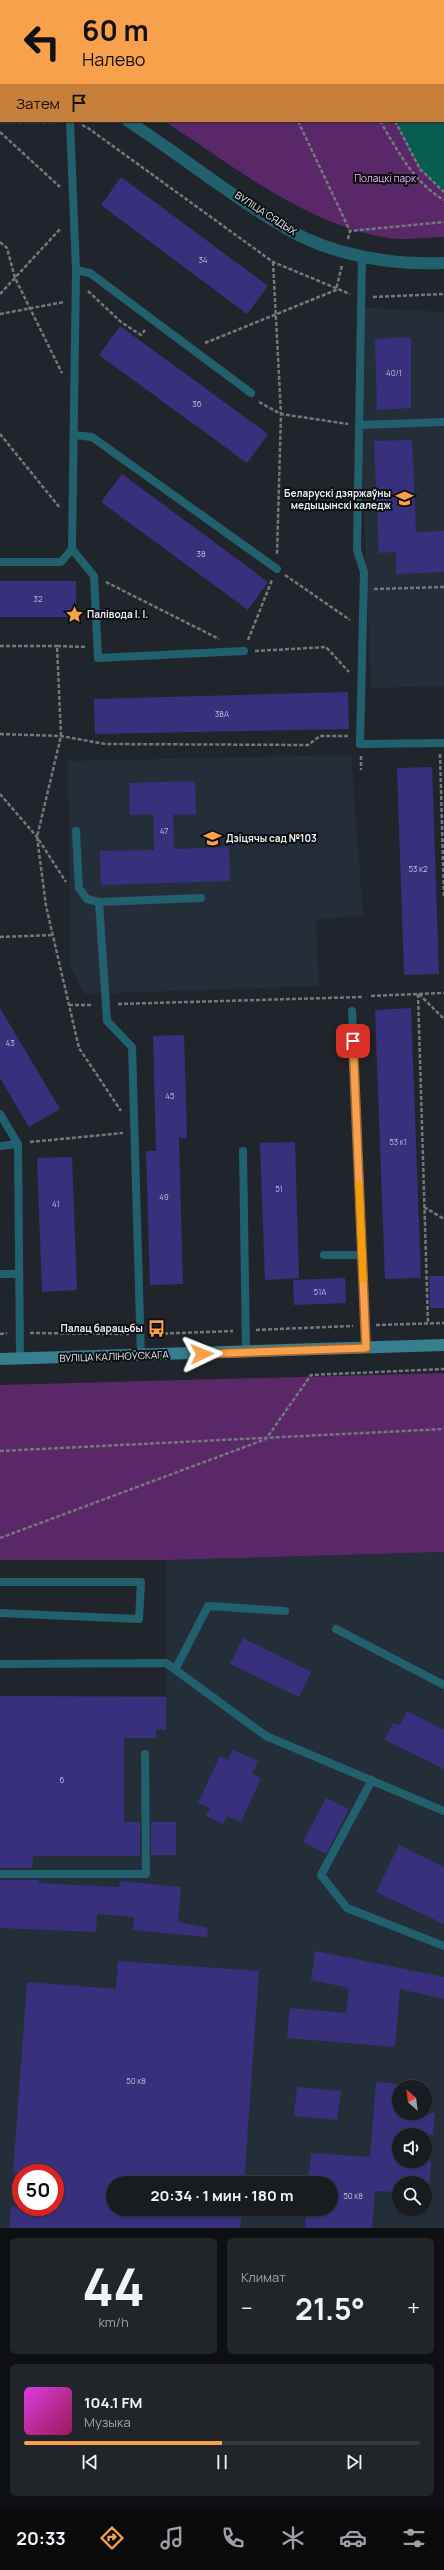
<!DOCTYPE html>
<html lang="ru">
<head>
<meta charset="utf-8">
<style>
	body { margin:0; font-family:Manrope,sans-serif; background:#212529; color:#f1f3f6; height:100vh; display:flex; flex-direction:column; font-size:15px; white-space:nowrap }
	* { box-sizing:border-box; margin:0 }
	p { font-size:13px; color:#9fa1a5 }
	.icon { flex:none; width:22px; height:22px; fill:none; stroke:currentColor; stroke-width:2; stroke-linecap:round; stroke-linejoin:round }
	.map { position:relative; height:2228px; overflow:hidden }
	.panel { display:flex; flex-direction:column; gap:10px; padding:10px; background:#0d0f12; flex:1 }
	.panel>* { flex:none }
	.hud { position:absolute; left:0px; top:0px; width:444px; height:122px; box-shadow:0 1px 3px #0004,0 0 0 1px #363a3e; background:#f9a04c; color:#111; overflow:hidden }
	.needle { width:26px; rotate:332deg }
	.controls { position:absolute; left:392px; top:2080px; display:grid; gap:8px }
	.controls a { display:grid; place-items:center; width:40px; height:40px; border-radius:50%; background:#181c20; box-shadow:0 1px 3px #0004,0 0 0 1px #363a3e; font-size:20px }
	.speed { position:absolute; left:12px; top:2164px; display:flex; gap:8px; font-size:20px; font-weight:700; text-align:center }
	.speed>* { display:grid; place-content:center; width:52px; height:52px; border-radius:50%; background:#181c20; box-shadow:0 1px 3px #0004,0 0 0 1px #363a3e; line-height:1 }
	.speed .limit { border:6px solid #d22; background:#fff; color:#111 }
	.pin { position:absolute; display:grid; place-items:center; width:34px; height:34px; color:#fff; margin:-17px; border-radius:8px; box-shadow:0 2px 6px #0006 }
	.me { position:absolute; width:44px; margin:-22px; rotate:88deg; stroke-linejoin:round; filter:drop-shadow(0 0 3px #0008) }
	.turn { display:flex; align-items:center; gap:14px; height:84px; padding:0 16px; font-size:18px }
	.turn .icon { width:52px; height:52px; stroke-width:2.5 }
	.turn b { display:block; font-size:28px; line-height:34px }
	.then { display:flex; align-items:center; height:38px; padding:0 16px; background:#0003; gap:8px; font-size:15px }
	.big { font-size:30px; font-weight:700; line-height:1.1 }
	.panel .widget { flex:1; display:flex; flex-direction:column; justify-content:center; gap:6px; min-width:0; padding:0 14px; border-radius:6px; background:#212529 }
	.panel .dial { align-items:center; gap:0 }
	.dial b { font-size:52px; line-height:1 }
	.song { display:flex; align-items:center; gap:12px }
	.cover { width:48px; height:48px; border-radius:6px; background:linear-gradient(135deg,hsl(300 70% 55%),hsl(330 70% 35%)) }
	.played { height:4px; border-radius:2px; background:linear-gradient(90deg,#f9a04c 50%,#363a3e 50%) }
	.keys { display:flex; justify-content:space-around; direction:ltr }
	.heat { display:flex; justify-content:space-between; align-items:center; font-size:22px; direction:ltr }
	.panel .tiles { flex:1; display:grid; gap:10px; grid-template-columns:1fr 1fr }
	.widget:last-child { grid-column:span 2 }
	.trip { position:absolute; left:106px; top:2176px; width:232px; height:40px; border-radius:20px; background:#181c20; box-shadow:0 1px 3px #0004,0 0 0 1px #363a3e; font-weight:700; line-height:40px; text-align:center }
	.dock { display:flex; height:64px; justify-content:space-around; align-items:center; background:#0a0b0d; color:#9fa1a5 }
	.dock .icon { width:28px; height:28px }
	.dock .selected { color:#f9a04c }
	.dock b { font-size:18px; color:#f1f3f6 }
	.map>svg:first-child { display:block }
	.built { fill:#242e38; fill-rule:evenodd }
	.green { fill:#5a2769 }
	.water { fill:#075c50 }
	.building { fill:#38307d }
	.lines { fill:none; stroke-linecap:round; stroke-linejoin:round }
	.path { stroke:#73787d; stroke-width:2.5; stroke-dasharray:4 2; stroke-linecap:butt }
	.service { stroke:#21616e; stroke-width:8 }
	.tertiary { stroke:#21616e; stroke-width:12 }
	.secondary { stroke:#357f8e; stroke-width:12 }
	.route-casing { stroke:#a26831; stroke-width:10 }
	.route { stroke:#f9a04c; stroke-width:7 }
	.slow { stroke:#f59e0b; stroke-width:7 }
	.labels { text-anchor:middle; stroke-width:4; stroke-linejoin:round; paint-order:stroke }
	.number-label { font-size:8px; fill:#bebed4 }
	.park-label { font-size:10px; fill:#e4b8f3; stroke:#0c0e11 }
	.street-label { font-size:10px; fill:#eaeef1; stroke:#0c0e11 }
	.poi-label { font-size:10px; font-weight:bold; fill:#eaeef1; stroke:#0c0e11; text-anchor:end }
</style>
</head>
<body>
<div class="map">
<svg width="444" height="2228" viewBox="0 0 444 2228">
	<rect width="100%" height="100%" fill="#20252b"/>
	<path class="built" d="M356,307L444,312V686L371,688Z
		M351,755L363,915L316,920L319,986L85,994L71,969L68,761Z
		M444,1552V2228H0V1696H166V1560ZM399,2087H425V2113H399ZM399,2135H425V2161H399ZM21,2173H55V2207H21ZM113,2183H331V2209H113ZM399,2183H425V2209H399Z"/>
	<path class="green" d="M0,0H444V237C427,237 406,241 389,238C308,226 232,165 164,121H443V1H1L0,77Z
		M444,1373V1552L166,1560H0V1385Z"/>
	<path class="water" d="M0,0H316L318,1H1V23Z
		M443,29H444V192L420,169L395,121H443Z"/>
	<path class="building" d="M121,177L268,286L247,314L101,205Z
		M120,326L268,434L247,463L99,355Z
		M411,337V408L377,410L375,339Z
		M412,440L416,532L444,531V572L396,574V552L379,553L374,441Z
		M122,474L268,582L248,610L101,502Z
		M0,581H76V617H0Z
		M348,692L349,729L95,734L94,699Z
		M432,767L439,974L404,975L397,768Z
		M195,781L196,814L173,815L174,849L229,847L230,881L101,885L100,851L154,850L153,814L130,815L129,783Z
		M0,1008L60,1109L29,1127L0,1078Z
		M411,1008L421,1278L385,1279L375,1010Z
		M184,1035L187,1138H179L183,1284L150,1285L146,1151H156L153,1036Z
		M295,1142L299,1278L265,1280L260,1143Z
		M72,1157L77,1290L42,1292L37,1158Z
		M429,1276H444V1308H430Z
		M345,1278L346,1303L294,1305L293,1280Z
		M243,1638L311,1672L299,1697L230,1664Z
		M0,1696L166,1697V1730L156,1729L157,1738H124V1822H140V1856H33L32,1868H0Z
		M407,1711L444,1730V1769L385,1740L393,1723L400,1725Z
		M233,1750L258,1761L252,1774L261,1778L241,1822L227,1816L223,1824L206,1816L210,1808L198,1803L220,1756L228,1760Z
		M326,1798L349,1809L326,1854L303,1842Z
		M151,1822H176V1855H151Z
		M399,1845L444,1867V1924L376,1892Z
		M0,1880H39V1883L119,1887L120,1881L181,1887L178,1922L208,1928L207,1937L133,1930L134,1917L97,1914L96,1932L0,1928Z
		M315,1951L444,1977V1999L400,1989L395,2047L287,2038L290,2008L346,2013L349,1988L311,1980Z
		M118,1961L259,1971L244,2183H113V2209H242L240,2228H9L11,2207H55V2173H13L27,1982L116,1989Z
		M376,2082L399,2084V2113H435L433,2135H399V2161H431L430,2183H399V2192L375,2191L372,2228H305L306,2209H331V2183H308L311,2153L370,2157Z
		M297,2087L341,2091L337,2120L294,2116Z"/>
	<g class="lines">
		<path class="path" d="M289,0V1
			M316,0L318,1
			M0,23H1
			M443,29H444
			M0,42H1
			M298,121L350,231
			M380,121C398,151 413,182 444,200
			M395,121L420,169L444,192
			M0,122H59
			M82,125L88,128L273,262L350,294
			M0,132L60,187
			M348,239L350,231L444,222
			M0,242L7,248L15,278L62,373
			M273,262L281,414L277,554
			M88,291L121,322L141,335L145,330
			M0,294L61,228
			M373,297L444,294
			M0,314L64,302
			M205,343L336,290L342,265
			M259,402L281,414L348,424
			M0,434L60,508
			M285,575L350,620
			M106,582L219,639
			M374,589L444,587
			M248,640L272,580
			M0,646H57
			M85,647L57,646L61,736L37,837L46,906L79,1048L121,1111
			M255,651L326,647L349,672
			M0,734L61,736L105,744L308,745L320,736H348
			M440,754L444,897
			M361,756V770
			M0,794L37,837L66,882
			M0,937L53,935
			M418,994L428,1324
			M419,994L444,1019
			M371,996L444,993
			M118,1004L362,997
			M69,1005H93
			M30,1142L123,1133
			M424,1207L444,1219
			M376,1325L444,1323
			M256,1330L353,1326
			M30,1333L129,1334
			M0,1334L7,1333
			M152,1334L233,1331
			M0,1451L444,1429
			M0,1538L266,1439L311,1375L444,1369"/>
		<path class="service" d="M70,121L76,270L72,549L94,576L98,658L244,651
			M362,255L357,550L364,572L360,744L444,743
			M76,270L90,273L251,393
			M359,425L444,422
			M74,435L92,437L277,569
			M0,562H61L72,549
			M76,831L79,888L87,899L99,902L201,898
			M99,902L107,1021L132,1047L141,1356
			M352,1011L366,1348
			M0,1114L18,1144L20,1359
			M0,1146L18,1144
			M243,1151L246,1352
			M324,1255H362
			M0,1274H19
			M0,1582H141L139,1619L0,1613
			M336,1629L444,1685
			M0,1664L166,1663L266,1736L444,1811
			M176,1668L208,1606L285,1611
			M372,1780L321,1875L347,1908L444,1946
			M0,1874H146L145,1754"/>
		<path class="tertiary" d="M0,92H1
			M128,121C182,156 233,198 289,230C335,256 392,265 444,263"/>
		<path class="secondary" d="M0,1359L444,1345"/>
	</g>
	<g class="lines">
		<defs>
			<path id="route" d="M202,1354L366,1348L353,1041"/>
		</defs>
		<use href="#route" class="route-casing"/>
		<use href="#route" class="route"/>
		<path class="slow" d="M359,1185L363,1279"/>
	</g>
	<defs>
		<symbol id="university-bare" viewBox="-9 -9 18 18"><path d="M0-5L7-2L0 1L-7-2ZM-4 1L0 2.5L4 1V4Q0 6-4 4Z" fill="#f9a04c" stroke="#0c0e11" stroke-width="2.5" paint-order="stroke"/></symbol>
		<symbol id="sight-bare" viewBox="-9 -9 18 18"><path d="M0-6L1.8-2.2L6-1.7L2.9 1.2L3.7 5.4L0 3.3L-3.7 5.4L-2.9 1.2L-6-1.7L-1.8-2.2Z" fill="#f9a04c" stroke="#0c0e11" stroke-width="2.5" paint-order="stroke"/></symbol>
		<symbol id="school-bare" viewBox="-9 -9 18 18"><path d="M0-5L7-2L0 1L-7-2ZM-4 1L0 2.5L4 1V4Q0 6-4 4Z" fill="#f9a04c" stroke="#0c0e11" stroke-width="2.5" paint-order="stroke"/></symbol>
		<symbol id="bus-bare" viewBox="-9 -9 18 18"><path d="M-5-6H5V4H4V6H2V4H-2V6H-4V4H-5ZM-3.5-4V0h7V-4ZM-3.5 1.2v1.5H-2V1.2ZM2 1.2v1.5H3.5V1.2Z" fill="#f9a04c" stroke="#0c0e11" stroke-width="2.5" paint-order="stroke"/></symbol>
	</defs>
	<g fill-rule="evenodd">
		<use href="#university-bare" x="392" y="486" width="25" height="25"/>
		<use href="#sight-bare" x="62" y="602" width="25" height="25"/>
		<use href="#school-bare" x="200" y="826" width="25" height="25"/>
		<use href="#bus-bare" x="144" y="1316" width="25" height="25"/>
	</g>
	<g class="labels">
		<g class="number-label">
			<text x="203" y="263">34</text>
			<text x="394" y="376">40/1</text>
			<text x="197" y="407">36</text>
			<text x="201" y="557">38</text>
			<text x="38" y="602">32</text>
			<text x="222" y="717">38А</text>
			<text x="164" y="834">47</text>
			<text x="418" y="872">53 к2</text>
			<text x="10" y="1046">43</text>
			<text x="170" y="1099">45</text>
			<text x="398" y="1145">53 к1</text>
			<text x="279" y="1192">51</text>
			<text x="164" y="1200">49</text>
			<text x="56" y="1207">41</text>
			<text x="320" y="1295">51А</text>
			<text x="62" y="1783">6</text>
			<text x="136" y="2084">50 к8</text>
			<text x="353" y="2199">50 к8</text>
		</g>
		<g class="park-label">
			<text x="385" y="182">Полацкі парк</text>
		</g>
		<g class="street-label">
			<text transform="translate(266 213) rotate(33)" y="4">ВУЛІЦА СЯДЫХ</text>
			<text transform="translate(114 1356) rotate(-2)" y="4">ВУЛІЦА КАЛІНОЎСКАГА</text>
		</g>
		<g class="poi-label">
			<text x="391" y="497">Беларускі дзяржаўны<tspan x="391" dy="12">медыцынскі каледж</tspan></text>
			<text x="87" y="618" text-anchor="start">Палівода І. І.</text>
			<text x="226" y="842" text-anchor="start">Дзіцячы сад №103</text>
			<text x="143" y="1332">Палац барацьбы</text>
		</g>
	</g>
</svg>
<div class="controls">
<a><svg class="needle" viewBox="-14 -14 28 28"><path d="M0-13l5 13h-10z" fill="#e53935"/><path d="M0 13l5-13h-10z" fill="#9fa1a5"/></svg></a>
<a><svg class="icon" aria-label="sound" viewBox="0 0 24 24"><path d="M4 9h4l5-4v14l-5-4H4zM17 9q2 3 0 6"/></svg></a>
<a><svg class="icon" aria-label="search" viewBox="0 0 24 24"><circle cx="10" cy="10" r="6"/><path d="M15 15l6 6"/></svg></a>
</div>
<div class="speed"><div class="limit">50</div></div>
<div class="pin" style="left:353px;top:1041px;background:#d93025"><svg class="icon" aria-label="arrive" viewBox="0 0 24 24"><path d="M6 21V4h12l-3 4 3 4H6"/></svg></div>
<svg class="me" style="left:202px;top:1354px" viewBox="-20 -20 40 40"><path d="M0-17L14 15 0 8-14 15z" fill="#f9a04c" stroke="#fff" stroke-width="4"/></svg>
<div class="trip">20:34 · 1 мин · 180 m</div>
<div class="hud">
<div class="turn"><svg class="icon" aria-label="left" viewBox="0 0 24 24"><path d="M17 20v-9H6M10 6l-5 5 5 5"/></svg><div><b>60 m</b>Налево</div></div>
<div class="then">Затем<svg class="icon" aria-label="arrive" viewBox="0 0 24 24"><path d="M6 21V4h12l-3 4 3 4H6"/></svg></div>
</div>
</div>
<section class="panel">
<div class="tiles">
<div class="widget dial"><b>44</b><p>km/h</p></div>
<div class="widget"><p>Климат</p>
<div class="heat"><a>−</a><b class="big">21.5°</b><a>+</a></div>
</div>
<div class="widget">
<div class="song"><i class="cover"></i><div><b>104.1 FM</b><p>Музыка</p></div></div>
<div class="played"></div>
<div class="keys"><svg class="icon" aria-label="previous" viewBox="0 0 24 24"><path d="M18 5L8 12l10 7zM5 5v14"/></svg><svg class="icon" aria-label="pause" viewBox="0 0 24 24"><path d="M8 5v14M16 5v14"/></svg><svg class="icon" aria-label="next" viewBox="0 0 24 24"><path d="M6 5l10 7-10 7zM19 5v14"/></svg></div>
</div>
</div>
</section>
<nav class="dock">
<b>20:33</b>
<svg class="icon selected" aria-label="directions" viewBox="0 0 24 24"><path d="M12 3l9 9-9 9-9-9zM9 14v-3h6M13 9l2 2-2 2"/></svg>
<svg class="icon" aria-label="music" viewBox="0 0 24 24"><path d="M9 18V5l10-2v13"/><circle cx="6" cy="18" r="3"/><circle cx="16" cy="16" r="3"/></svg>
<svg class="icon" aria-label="phone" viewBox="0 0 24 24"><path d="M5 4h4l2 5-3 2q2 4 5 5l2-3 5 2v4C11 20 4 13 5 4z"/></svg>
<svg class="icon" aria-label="climate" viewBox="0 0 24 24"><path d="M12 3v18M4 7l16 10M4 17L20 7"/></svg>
<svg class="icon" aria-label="car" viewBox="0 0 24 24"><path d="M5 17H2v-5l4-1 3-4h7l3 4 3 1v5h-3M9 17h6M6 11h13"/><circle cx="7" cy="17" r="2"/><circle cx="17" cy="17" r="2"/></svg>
<svg class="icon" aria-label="filters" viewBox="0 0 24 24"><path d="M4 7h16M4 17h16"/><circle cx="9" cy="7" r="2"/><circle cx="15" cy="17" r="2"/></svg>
</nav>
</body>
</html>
